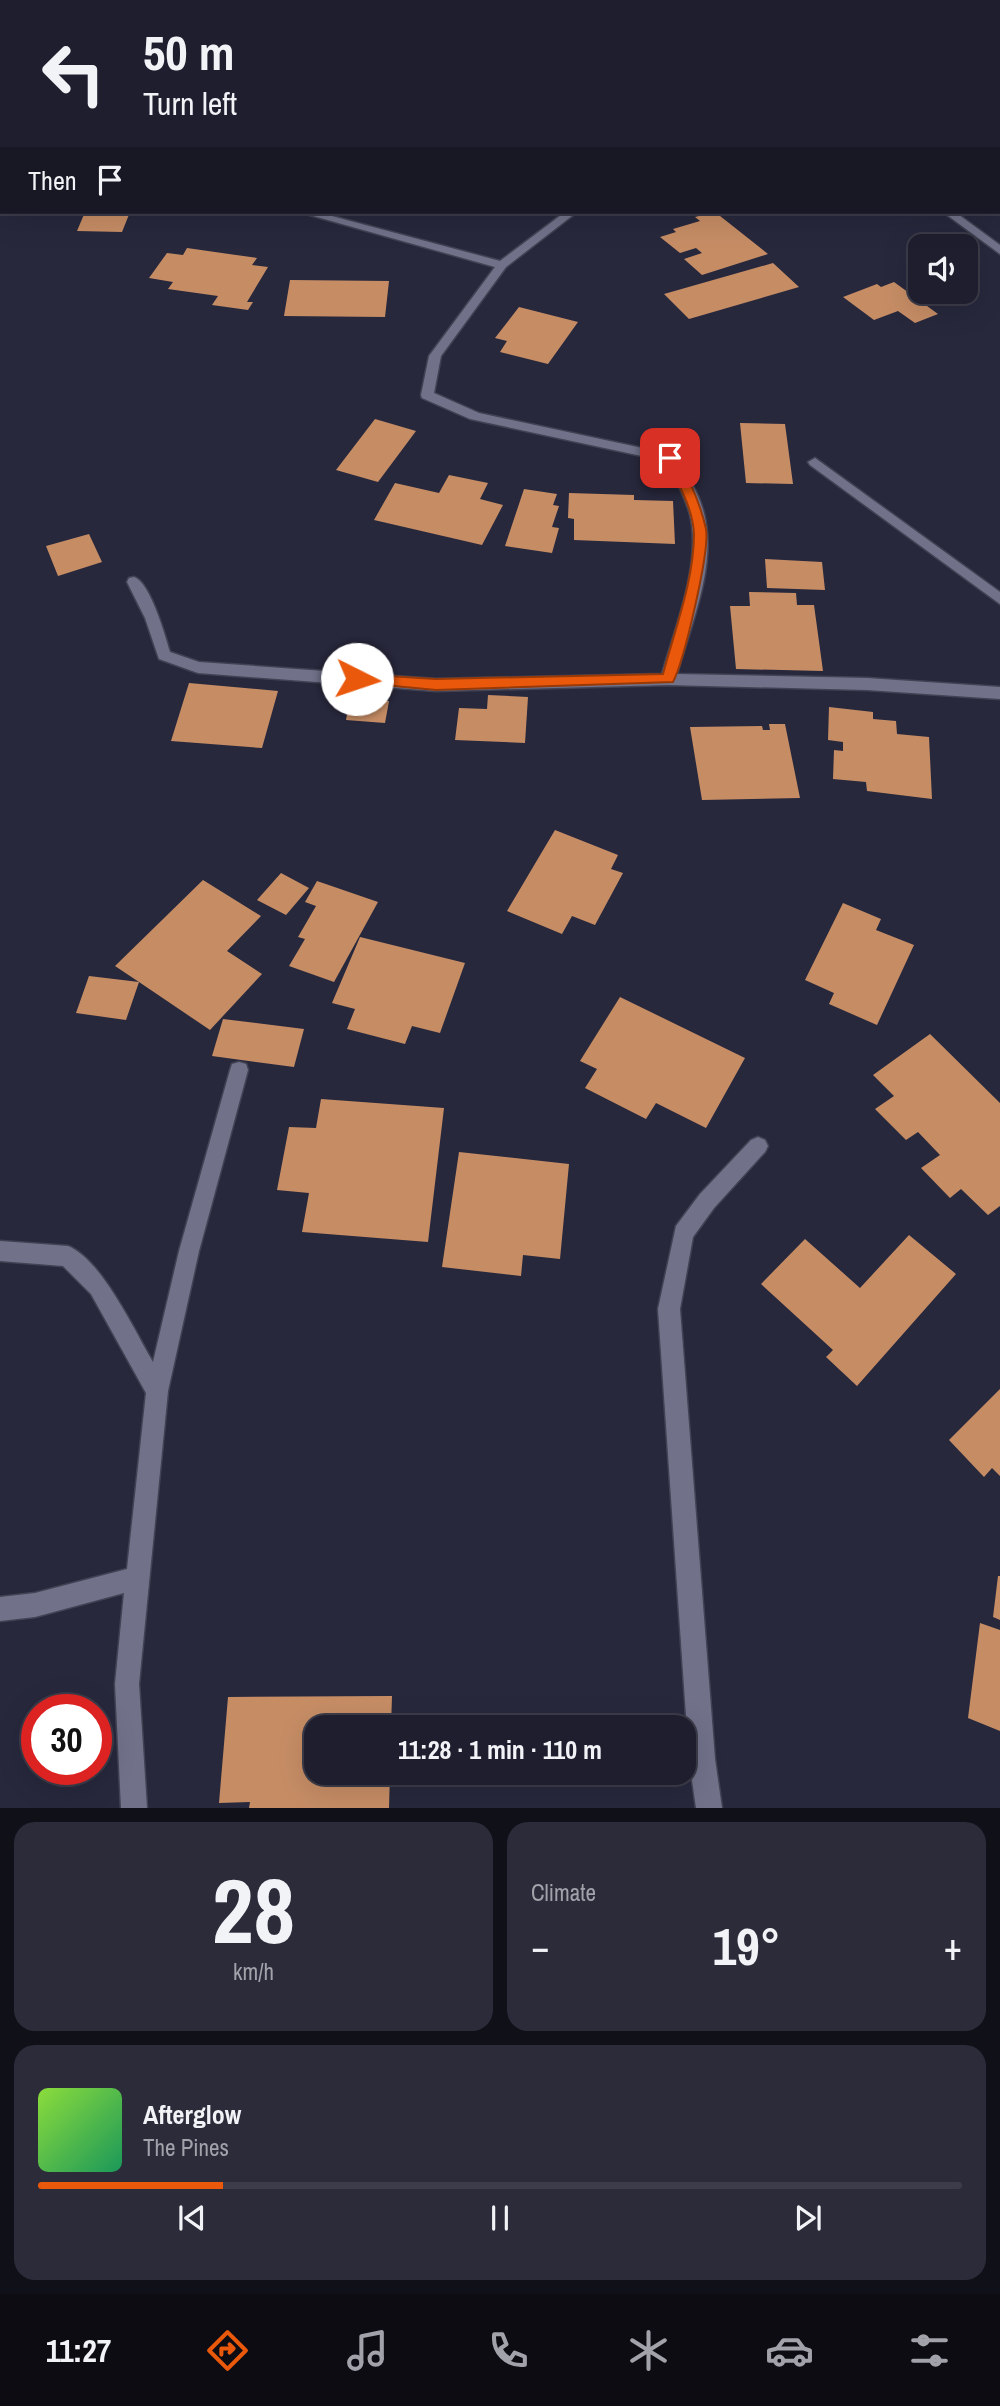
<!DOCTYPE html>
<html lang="en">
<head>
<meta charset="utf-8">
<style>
	body { margin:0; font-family:"Archivo Narrow",sans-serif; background:#2b2b3a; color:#f1f3f6; height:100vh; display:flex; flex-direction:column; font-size:26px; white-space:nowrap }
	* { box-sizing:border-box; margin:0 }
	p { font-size:23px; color:#a1a2aa }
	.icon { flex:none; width:38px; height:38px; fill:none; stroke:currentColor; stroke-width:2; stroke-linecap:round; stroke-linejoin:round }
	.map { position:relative; height:1808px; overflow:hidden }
	.panel { display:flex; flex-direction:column; gap:14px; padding:14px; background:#101019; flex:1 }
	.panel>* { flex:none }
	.banner { position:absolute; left:0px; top:0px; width:1001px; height:214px; box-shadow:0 7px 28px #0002,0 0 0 2px #3c3c4a; background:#1e1e2e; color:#f1f3f6; overflow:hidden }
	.buttons { position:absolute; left:908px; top:234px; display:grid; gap:14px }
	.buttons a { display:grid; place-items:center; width:70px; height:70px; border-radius:14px; background:#1e1e2e; box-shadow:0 7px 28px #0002,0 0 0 2px #3c3c4a; font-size:35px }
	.speed { position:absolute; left:21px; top:1694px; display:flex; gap:14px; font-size:35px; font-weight:700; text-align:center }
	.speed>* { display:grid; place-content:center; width:91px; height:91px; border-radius:50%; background:#1e1e2e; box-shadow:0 7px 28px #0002,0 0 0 2px #3c3c4a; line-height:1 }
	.speed .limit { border:10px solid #d22; background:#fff; color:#111 }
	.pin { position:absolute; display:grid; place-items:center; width:60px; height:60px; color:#fff; margin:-30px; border-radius:14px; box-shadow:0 4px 10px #0006 }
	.me { position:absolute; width:77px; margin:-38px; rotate:94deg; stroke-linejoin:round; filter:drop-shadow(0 0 5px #0008) }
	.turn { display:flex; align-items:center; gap:24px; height:147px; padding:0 28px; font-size:32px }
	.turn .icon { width:91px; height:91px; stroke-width:2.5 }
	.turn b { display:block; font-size:49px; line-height:60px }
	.then { display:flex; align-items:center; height:66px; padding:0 28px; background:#0003; gap:14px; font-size:26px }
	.big { font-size:52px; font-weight:700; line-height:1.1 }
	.panel .widget { flex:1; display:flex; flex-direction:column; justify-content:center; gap:10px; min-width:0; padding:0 24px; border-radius:21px; background:#2b2b3a }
	.panel .dial { align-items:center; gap:0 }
	.dial b { font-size:91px; line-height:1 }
	.song { display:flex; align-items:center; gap:21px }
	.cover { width:84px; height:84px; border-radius:10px; background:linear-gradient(135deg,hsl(90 70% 55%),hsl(150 70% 35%)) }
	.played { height:7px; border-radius:4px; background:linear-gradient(90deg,#ea580c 20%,#3c3c4a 20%) }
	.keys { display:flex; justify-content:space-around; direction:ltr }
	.heat { display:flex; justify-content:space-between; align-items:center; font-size:38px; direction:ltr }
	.panel .tiles { flex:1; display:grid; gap:14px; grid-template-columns:1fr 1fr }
	.widget:last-child { grid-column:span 2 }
	.trip { position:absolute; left:304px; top:1715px; width:392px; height:70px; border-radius:21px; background:#1e1e2e; box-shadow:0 7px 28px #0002,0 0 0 2px #3c3c4a; font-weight:700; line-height:70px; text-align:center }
	.dock { display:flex; height:112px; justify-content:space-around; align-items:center; background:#0c0c12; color:#a1a2aa }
	.dock .icon { width:49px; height:49px }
	.dock .active { color:#ea580c }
	.dock b { font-size:32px; color:#f1f3f6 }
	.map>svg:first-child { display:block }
	.building { fill:#c68d65 }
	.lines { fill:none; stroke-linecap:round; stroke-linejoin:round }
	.minor-casing { stroke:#414253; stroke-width:3 }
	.minor { fill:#71728a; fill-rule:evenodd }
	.route { fill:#ea580c; stroke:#983908; stroke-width:2 }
</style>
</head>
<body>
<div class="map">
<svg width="1000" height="1808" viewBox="0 0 1000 1808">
	<rect width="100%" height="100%" fill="#28283d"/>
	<path class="building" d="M85,212H130L122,232L77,231Z
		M715,212L768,254L702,275L684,259L702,253L696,248L680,253L660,237L676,232L673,229L700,221L695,217Z
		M187,248L257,258L252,265L268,267L247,302H253L248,310L212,305L218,296L168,289L173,282L149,278L167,253L183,255Z
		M773,263L799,287L689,319L664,294Z
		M290,280L389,281L385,317L284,316Z
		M894,282L938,314L915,323L898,311L874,320L843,297L877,284L881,287Z
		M519,307L578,322L548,364L500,352L507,341L495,338Z
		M375,419L416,431L378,482L336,470Z
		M740,423L785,424L793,484L746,483Z
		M449,475L488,483L480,499L503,505L482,545L374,520L395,483L439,493Z
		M524,489L557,494L553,505L559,506L552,527L559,528L552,553L505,546Z
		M569,493L634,495V500L673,501L675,544L574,540V519L568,518Z
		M89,534L102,562L58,576L46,546Z
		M765,559L822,562L825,590L767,588Z
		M749,592L796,593L797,605H814L823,671L736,669L730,606H750Z
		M189,683L278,691L262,748L171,741Z
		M488,695L528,697L525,743L455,740L459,708L487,709Z
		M350,698L389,701L385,723L346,720Z
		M829,707L873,712V719L896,721L897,734L929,737L932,799L867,791L866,782L833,779L834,750L843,751V742L828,740Z
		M769,724H785L800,798L702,800L690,727L762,726L763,730H770Z
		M555,830L618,855L611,869L623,873L595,925L572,916L562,934L507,911Z
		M281,873L309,888L286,915L257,900Z
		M203,880L261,916L227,951L262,974L210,1030L139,982L126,1020L76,1013L89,976L139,982L115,966Z
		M317,881L378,902L334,982L289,966L305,939L298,937L316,906L305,902Z
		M843,903L881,919L876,930L914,945L877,1025L829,1004L834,993L805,980Z
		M360,937L465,963L440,1033L412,1026L405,1044L347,1029L355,1009L332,1003Z
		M620,997L745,1058L706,1128L656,1103L646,1119L585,1088L597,1069L580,1061Z
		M223,1019L304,1029L294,1067L212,1056Z
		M930,1034L1000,1103V1206L988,1215L961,1189L950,1198L921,1168L940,1155L918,1132L906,1140L875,1109L894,1096L873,1075Z
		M321,1099L444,1108L428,1242L302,1232L309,1193L277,1190L289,1127L316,1128Z
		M459,1152L569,1164L560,1259L523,1255L521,1276L442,1267Z
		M909,1235L956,1274L857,1386L826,1357L833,1350L761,1284L805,1239L860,1288Z
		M1000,1389V1476L992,1468L984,1477L949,1440Z
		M998,1576H1000V1620L993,1617Z
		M980,1623L1000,1630V1731L968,1718Z
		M392,1696L391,1727H317V1773H390L389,1808H249L250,1802L219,1803L228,1697Z"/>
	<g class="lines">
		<defs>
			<path id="minor" d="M0,0H14L16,2L0,4Z
				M157,0H168L170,2H159Z
				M355,0H366L353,2Z
				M456,0H466L467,2H457Z
				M979,0H1000V3L977,2Z
				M0,160H2L0,167Z
				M299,212H317L500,261L565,212H577L506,267L441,356L434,393L479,413L675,455C688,476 703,499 706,524C714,573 690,627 677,674L867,678L1000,687V699L867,690L668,685L436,691L198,673L159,659L145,618L127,582L129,578L134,577C150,582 165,635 170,652L199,662L436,679L662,674C675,628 702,562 690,515C685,496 675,478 665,461L470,419L422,398L421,395L429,356L495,267Z
				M943,212H955L1000,245V254Z
				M815,458L1000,592V604L810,465L808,462Z
				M239,1062L246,1064L248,1070L199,1251L168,1391L139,1684L147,1808H121L115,1684L124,1593L35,1617L0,1621V1597L35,1593L127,1569L146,1393L91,1294L63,1266L0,1261V1241L68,1246C102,1260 134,1330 153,1362L179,1251L230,1070L232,1064Z
				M758,1137L765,1140L768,1146L765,1152L714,1208L693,1237L680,1309L715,1759L722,1808H696L689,1759L658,1309L676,1226L700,1194L751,1140Z"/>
		</defs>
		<use href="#minor" class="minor-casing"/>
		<use href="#minor" class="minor"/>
	</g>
	<path class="route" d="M670,454L675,455C689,478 700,502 706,529C710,551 684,661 673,682L436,690L352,682V675L357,674L436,679L663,674C675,629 694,580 694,534C693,508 677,480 664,458Z"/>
</svg>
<div class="buttons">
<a><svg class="icon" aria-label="sound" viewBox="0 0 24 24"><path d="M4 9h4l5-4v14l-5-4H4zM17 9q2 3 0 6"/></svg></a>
</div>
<div class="speed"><div class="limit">30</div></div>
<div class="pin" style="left:670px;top:458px;background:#d93025"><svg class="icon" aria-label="arrive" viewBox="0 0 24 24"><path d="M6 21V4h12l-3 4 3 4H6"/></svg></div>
<svg class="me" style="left:357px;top:679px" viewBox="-20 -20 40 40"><circle r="19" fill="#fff"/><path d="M0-13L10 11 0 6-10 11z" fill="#ea580c"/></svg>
<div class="trip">11:28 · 1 min · 110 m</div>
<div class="banner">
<div class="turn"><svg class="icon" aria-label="left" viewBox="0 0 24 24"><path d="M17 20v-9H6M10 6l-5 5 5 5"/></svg><div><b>50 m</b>Turn left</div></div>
<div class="then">Then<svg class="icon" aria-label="arrive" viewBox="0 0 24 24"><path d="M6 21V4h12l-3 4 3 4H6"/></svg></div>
</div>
</div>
<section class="panel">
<div class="tiles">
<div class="widget dial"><b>28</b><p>km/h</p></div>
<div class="widget"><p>Climate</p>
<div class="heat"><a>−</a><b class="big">19°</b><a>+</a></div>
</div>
<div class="widget">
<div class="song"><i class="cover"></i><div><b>Afterglow</b><p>The Pines</p></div></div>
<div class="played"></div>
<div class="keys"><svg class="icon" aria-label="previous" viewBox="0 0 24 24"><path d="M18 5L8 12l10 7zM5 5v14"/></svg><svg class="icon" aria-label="pause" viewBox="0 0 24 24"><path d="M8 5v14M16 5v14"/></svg><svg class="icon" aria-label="next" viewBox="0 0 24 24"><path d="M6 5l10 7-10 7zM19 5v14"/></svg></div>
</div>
</div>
</section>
<nav class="dock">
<b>11:27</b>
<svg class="icon active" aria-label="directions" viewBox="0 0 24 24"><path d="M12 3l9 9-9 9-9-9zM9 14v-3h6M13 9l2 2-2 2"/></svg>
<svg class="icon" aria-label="music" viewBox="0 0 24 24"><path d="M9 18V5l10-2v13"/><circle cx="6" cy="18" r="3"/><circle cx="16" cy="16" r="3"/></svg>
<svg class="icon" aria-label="phone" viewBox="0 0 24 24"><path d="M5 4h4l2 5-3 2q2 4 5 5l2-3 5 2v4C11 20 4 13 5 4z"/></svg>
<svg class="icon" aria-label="climate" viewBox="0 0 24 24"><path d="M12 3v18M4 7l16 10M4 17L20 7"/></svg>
<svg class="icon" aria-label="car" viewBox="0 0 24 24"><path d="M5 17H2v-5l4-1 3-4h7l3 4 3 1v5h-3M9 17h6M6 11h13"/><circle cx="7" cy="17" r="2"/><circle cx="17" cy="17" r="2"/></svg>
<svg class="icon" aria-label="filters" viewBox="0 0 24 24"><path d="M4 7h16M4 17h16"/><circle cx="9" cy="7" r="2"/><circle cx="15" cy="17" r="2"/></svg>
</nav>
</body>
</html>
